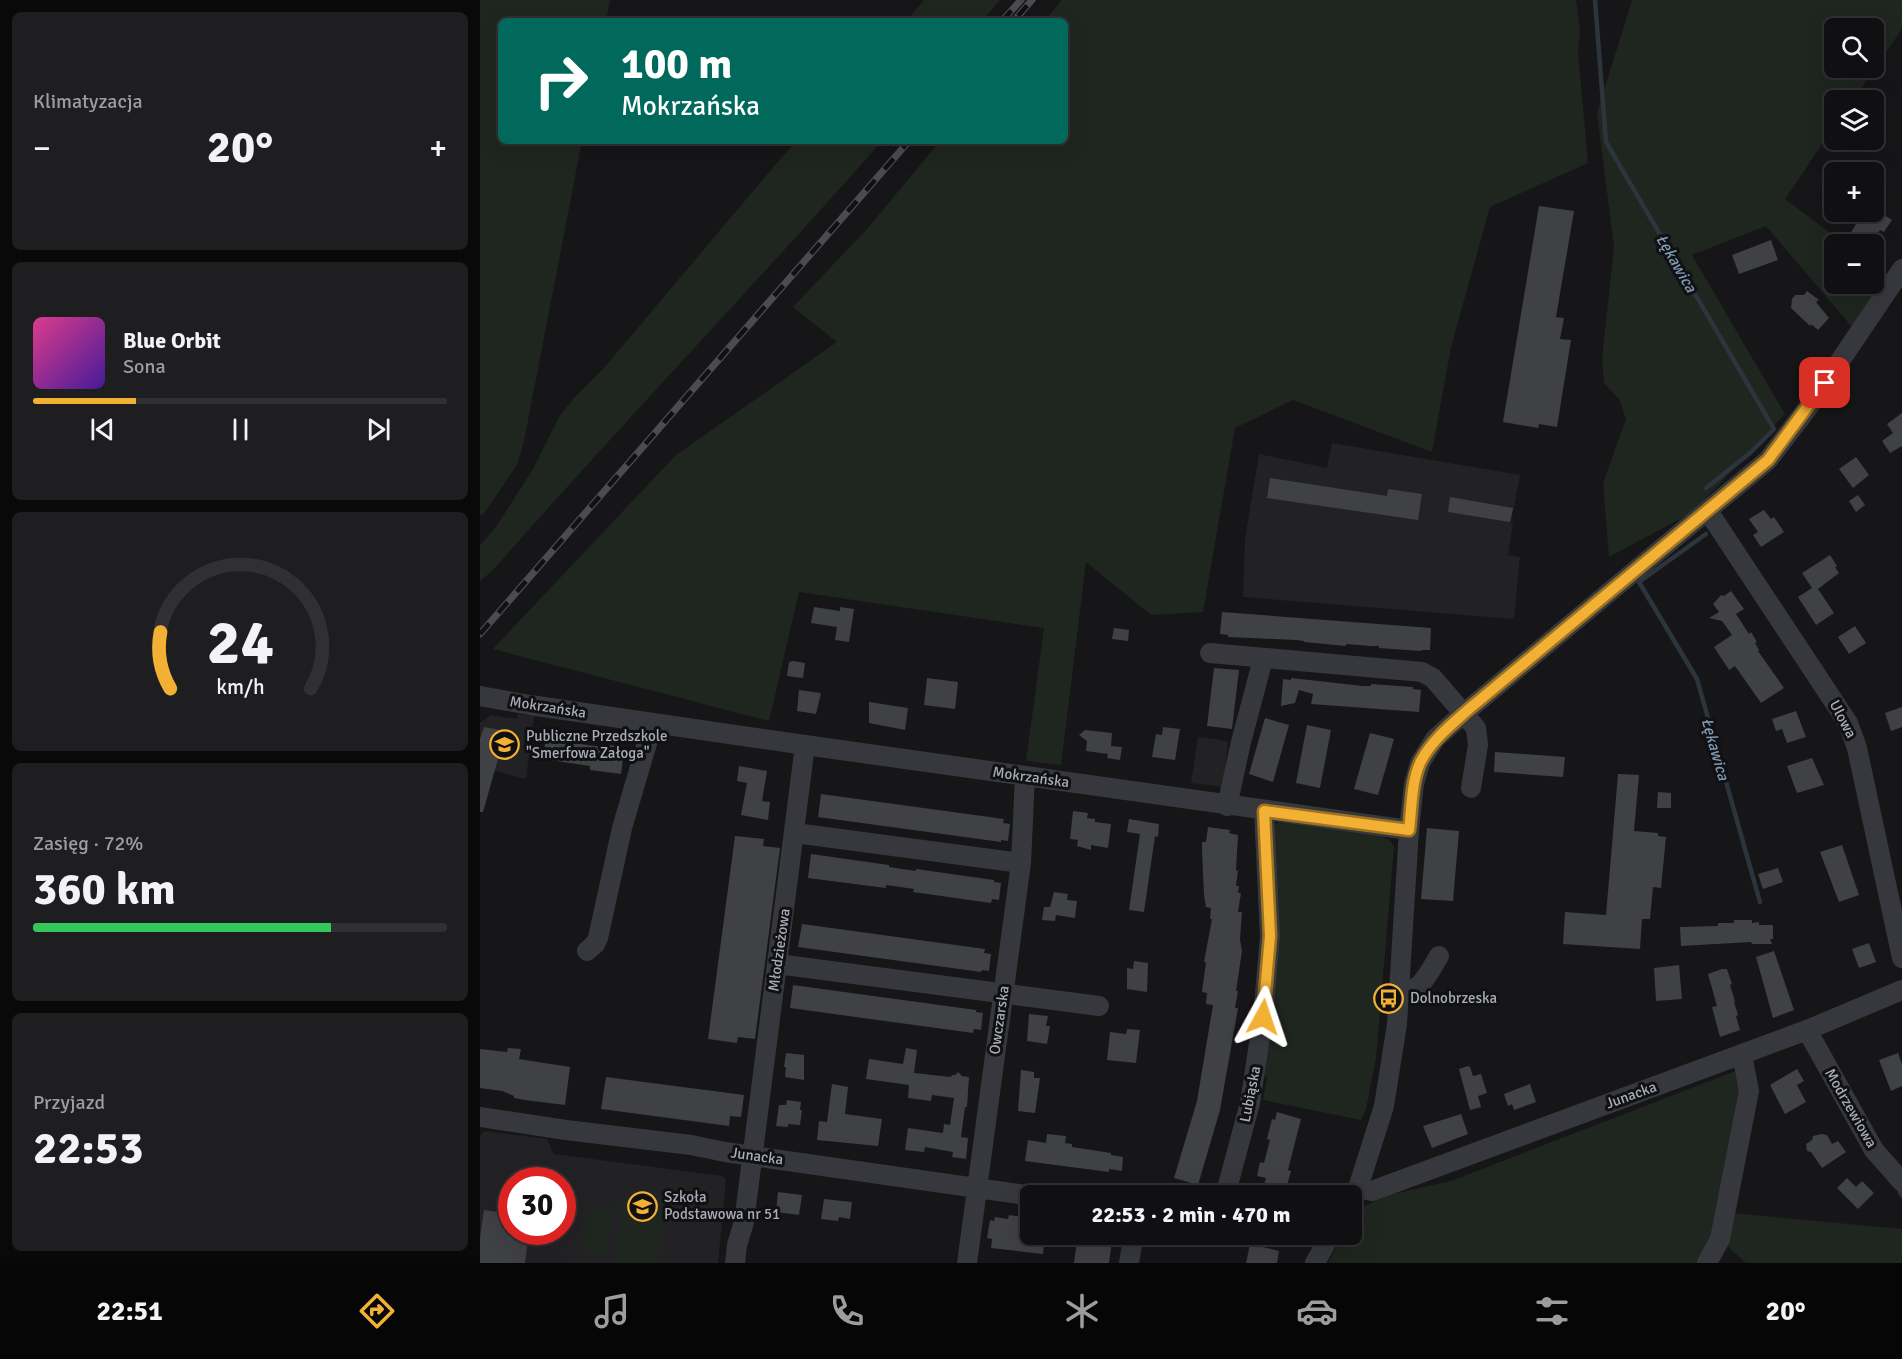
<!DOCTYPE html>
<html lang="pl">
<head>
<meta charset="utf-8">
<style>
	body { margin:0; font-family:Signika,sans-serif; background:#1e1e20; color:#f1f3f6; height:100vh; display:flex; flex-direction:column; font-size:22px; white-space:nowrap }
	* { box-sizing:border-box; margin:0 }
	p { font-size:20px; color:#9c9d9f }
	.icon { flex:none; width:33px; height:33px; fill:none; stroke:currentColor; stroke-width:2; stroke-linecap:round; stroke-linejoin:round }
	.map { position:relative; flex:1; overflow:hidden }
	.drawer { display:flex; flex-direction:column; gap:12px; padding:12px; background:#09090a; width:480px }
	.drawer>* { flex:none }
	.hud { position:absolute; left:18px; top:18px; width:570px; height:126px; border-radius:9px; box-shadow:0 6px 24px #0002,0 0 0 2px #303032; background:#00695c; color:#fff; overflow:hidden }
	.tools { position:absolute; left:1344px; top:18px; display:grid; gap:12px }
	.tools a { display:grid; place-items:center; width:60px; height:60px; border-radius:9px; background:#101012; box-shadow:0 6px 24px #0002,0 0 0 2px #303032; font-size:30px }
	.speed { position:absolute; left:18px; top:1167px; display:flex; gap:12px; font-size:30px; font-weight:700; text-align:center }
	.speed>* { display:grid; place-content:center; width:78px; height:78px; border-radius:50%; background:#101012; box-shadow:0 6px 24px #0002,0 0 0 2px #303032; line-height:1 }
	.speed .limit { border:9px solid #d22; background:#fff; color:#111 }
	.pin { position:absolute; display:grid; place-items:center; width:51px; height:51px; color:#fff; margin:-26px; border-radius:12px; box-shadow:0 3px 9px #0006 }
	.me { position:absolute; width:66px; margin:-33px; rotate:5deg; stroke-linejoin:round; filter:drop-shadow(0 0 4px #0008) }
	.turn { display:flex; align-items:center; gap:21px; height:126px; padding:0 24px; font-size:27px }
	.turn .icon { width:78px; height:78px; stroke-width:2.5 }
	.turn b { display:block; font-size:42px; line-height:51px }
	.big { font-size:45px; font-weight:700; line-height:1.1 }
	.drawer .card { flex:1; display:flex; flex-direction:column; justify-content:center; gap:9px; min-width:0; padding:0 21px; border-radius:9px; background:#1e1e20 }
	.drawer .dial { align-items:center; gap:0 }
	.dial svg { height:156px; overflow:visible; fill:none; stroke:#303032; stroke-width:7; stroke-linecap:round; text-anchor:middle }
	.dial text { fill:#f1f3f6; stroke:none }
	.song { display:flex; align-items:center; gap:18px }
	.cover { width:72px; height:72px; border-radius:9px; background:linear-gradient(135deg,hsl(330 70% 55%),hsl(260 70% 35%)) }
	.played { height:6px; border-radius:3px; background:linear-gradient(90deg,#f2b134 25%,#303032 25%) }
	.keys { display:flex; justify-content:space-around; direction:ltr }
	.heat { display:flex; justify-content:space-between; align-items:center; font-size:33px; direction:ltr }
	.charge { height:9px; border-radius:4px; background:linear-gradient(90deg,#34c759 72%,#303032 0) }
	.trip { position:absolute; left:540px; top:1185px; width:342px; height:60px; border-radius:9px; background:#101012; box-shadow:0 6px 24px #0002,0 0 0 2px #303032; font-weight:700; line-height:60px; text-align:center }
	.tabs { display:flex; height:96px; justify-content:space-around; align-items:center; background:#060607; color:#9c9d9f }
	.tabs .icon { width:42px; height:42px }
	.tabs .current { color:#f2b134 }
	.tabs b { font-size:27px; color:#f1f3f6 }
	main { display:flex; flex:1; min-height:0 }
	.map>svg:first-child { display:block }
	.built { fill:#222225; fill-rule:evenodd }
	.green { fill:#1e261f; fill-rule:evenodd }
	.lines { fill:none; stroke-linecap:round; stroke-linejoin:round }
	.stream { stroke:#2c353c; stroke-width:4.5 }
	.building { fill:#404145 }
	.minor { stroke:#37383d; stroke-width:20 }
	.rail-casing { stroke:#4a4c52; stroke-width:7 }
	.rail { stroke:#111113; stroke-width:4.5; stroke-dasharray:14; stroke-linecap:butt }
	.route-casing { stroke:#9d7322; stroke-width:15 }
	.route { stroke:#f2b134; stroke-width:10 }
	.labels { text-anchor:middle; stroke-width:6; stroke-linejoin:round; paint-order:stroke }
	.street-label { font-size:15px; fill:#a8adb8; stroke:#111113 }
	.poi-label { font-size:15px; fill:#a8adb8; stroke:#111113; text-anchor:start }
	.water-label { font-size:16px; font-style:italic; fill:#7f9bb3; stroke:#111113 }
</style>
</head>
<body>
<main>
<section class="drawer">
<div class="card"><p>Klimatyzacja</p>
<div class="heat"><a>−</a><b class="big">20°</b><a>+</a></div>
</div>
<div class="card">
<div class="song"><i class="cover"></i><div><b>Blue Orbit</b><p>Sona</p></div></div>
<div class="played"></div>
<div class="keys"><svg class="icon" aria-label="previous" viewBox="0 0 24 24"><path d="M18 5L8 12l10 7zM5 5v14"/></svg><svg class="icon" aria-label="pause" viewBox="0 0 24 24"><path d="M8 5v14M16 5v14"/></svg><svg class="icon" aria-label="next" viewBox="0 0 24 24"><path d="M6 5l10 7-10 7zM19 5v14"/></svg></div>
</div>
<div class="card dial"><svg viewBox="0 0 100 80">
<path d="M14 69A42 42 0 1 1 86 69"/>
<path d="M14 69A42 42 0 0 1 9 40" stroke="#f2b134"/>
<text x="50" y="56" font-size="32" font-weight="700">24</text>
<text x="50" y="72" font-size="11">km/h</text>
</svg></div>
<div class="card"><p>Zasięg · 72%</p><b class="big">360 km</b><div class="charge"></div></div>
<div class="card"><p>Przyjazd</p><b class="big">22:53</b></div>
</section>
<div class="map">
<svg width="1422" height="1263" viewBox="0 0 1422 1263">
	<rect width="100%" height="100%" fill="#161618"/>
	<path class="built" d="M852,443L1040,475L1031,522L1033,523L1028,555L1040,557L1034,619L763,597L765,539L779,454L847,468Z
		M38,714L54,716L46,779L0,767V723L11,715L37,719Z
		M718,737L748,741L743,787L711,783Z
		M4,1131L67,1139L74,1154L243,1176L246,1180L238,1263H0V1137ZM32,1180H82V1232H32Z"/>
	<path class="green" d="M0,0H130L126,21H21V141H102L44,441L37,465L3,515L0,514Z
		M444,0H520L502,21H426Z
		M582,0H1096L1100,30L1098,53L1108,163L1010,207L971,347L952,452L813,400L755,428L723,612L671,615L606,562L581,765L546,761L564,628L319,592L289,721L13,649L195,456L357,342L313,307L387,229L460,141H585V21H564Z
		M1152,0H1422V29L1373,100H1354V127L1305,199L1365,244H1354V284H1394V266L1408,276L1372,327L1286,226L1212,255L1305,414L1213,512L1129,557L1123,483L1146,419L1139,399L1124,383L1122,359L1134,247L1117,113ZM1354,28H1394V68H1354Z
		M317,141H402C274,286 140,426 12,571L0,581V545L16,527L53,469L79,417L93,399L123,369L301,158Z
		M804,821L905,832V839H909L914,847L896,1058L886,1109L881,1120L783,1100L787,1077L783,1076L793,828L797,823Z
		M1258,1070L1263,1089L1233,1239L1221,1263H848L863,1235L872,1234V1218L882,1207L909,1195L971,1181Z
		M142,1197L185,1203L177,1263H134Z
		M106,1206L133,1210L127,1254L100,1250Z
		M1251,1213L1422,1229V1263H1266L1245,1244Z"/>
	<g class="lines">
		<path class="stream" d="M1115,0L1126,142L1294,429L1270,453L1226,488
			M1226,534L1159,582L1217,679L1280,902
			M1420,1192L1422,1195"/>
	</g>
	<path class="building" d="M1059,206L1094,211L1076,317L1084,318L1080,339L1091,340L1077,427L1059,424L1058,428L1023,422Z
		M1395,209L1412,220L1404,232L1400,230L1391,244H1385L1370,234L1376,224L1371,221L1377,212L1389,219Z
		M1291,240L1298,260L1259,274L1252,255Z
		M1327,291L1339,300L1336,302L1349,318L1338,330L1331,324L1330,326L1311,308L1312,299L1315,295H1324Z
		M1422,413V446L1410,453L1402,441L1413,433L1407,424Z
		M1376,457L1389,475L1373,488L1359,469Z
		M790,478L907,496L908,489L942,494L938,520L787,498Z
		M1378,495L1385,505L1376,512L1369,501Z
		M970,497L1033,508L1030,522L968,512Z
		M1284,510L1291,519L1294,517L1304,532L1281,547L1273,535L1278,532L1269,519Z
		M1350,555L1357,566L1355,567L1359,573L1338,589L1354,613L1336,625L1318,597L1332,588L1322,573Z
		M1251,591L1264,609L1256,614L1269,634L1271,632L1277,642L1275,643L1279,650L1278,651L1304,688L1281,703L1255,666L1249,670L1234,647L1252,635L1242,621L1229,618L1239,612L1233,604L1241,595L1244,596Z
		M334,607L360,611V607L374,609L369,642L355,640L357,627L331,623Z
		M742,612L951,628L950,650H942L941,651L899,648V646H891L866,644V646L824,642V641L816,640L748,637V635L740,634Z
		M1375,626L1386,643L1369,654L1358,637Z
		M634,628L649,630L648,641L632,639Z
		M313,661L325,663L323,678L307,676L309,662Z
		M734,668L759,670L752,729L727,726Z
		M447,678L478,682L475,709L444,705Z
		M811,678L883,686H891V684L933,687V689L941,690L939,712L831,704L833,694L819,690L815,703L801,706L803,679L811,680Z
		M319,690L341,693L336,714L317,711Z
		M389,702L428,708L425,730L389,723Z
		M1422,707V727L1411,731L1405,713Z
		M1316,711L1326,737L1307,743L1302,729L1296,731L1292,719Z
		M785,718L809,725L793,782L769,774Z
		M827,725L851,730L840,788L816,783Z
		M4,727L26,731L3,812H0V739Z
		M683,727L700,729L695,760L672,757L676,734L682,735Z
		M605,730L632,733L631,746L642,747L640,760L627,758L628,754L606,751L607,741L599,735Z
		M890,733L914,739L898,795L874,789Z
		M66,737L88,739L94,741V743L121,747L122,744L136,746V749L144,750L141,774L110,770V766L63,759Z
		M1015,752L1085,757L1083,777L1014,772Z
		M1332,758L1344,785L1317,793L1307,766Z
		M259,766L287,771L282,801L290,802L288,820L261,815L267,783L257,781Z
		M1138,774L1159,775L1154,831L1178,833V836L1186,837L1181,888L1173,887L1170,919H1162L1160,949L1083,944L1085,912L1126,915Z
		M1178,792L1191,793V808H1177Z
		M341,794L524,819L523,823L530,824L528,841L521,840V842L338,817Z
		M593,811L608,813L607,818L615,819V822L631,824L628,848L611,845V850L597,846L598,840L590,839Z
		M649,819L679,824L678,837L675,836L664,912L649,910L660,834L647,832Z
		M728,827L750,830L749,833L758,835L756,870L758,871L756,886H759L758,893H761L758,912H762L760,939L762,951L756,991H758L755,1008H758L740,1110L718,1185L694,1178L717,1101L733,1005L726,1004L727,993L722,992L726,962H724L732,919H730L731,908L726,907L724,895L722,849V842H726Z
		M947,828L979,831L973,901L941,899Z
		M255,836L284,839L283,846L300,848L275,1039L258,1037L257,1043L228,1039Z
		M1362,845L1379,895L1359,902L1340,852Z
		M331,854L409,865V867L436,871V869L514,880V882L521,883L519,900L512,899L511,903L433,892L434,889L406,885V888L328,878Z
		M1298,868L1303,882L1283,889L1278,874Z
		M574,892L588,894L587,900L597,901L595,918L576,915L575,921L562,920L564,907H570Z
		M1254,920H1272V923L1279,922V925H1293V939H1290L1292,944H1272L1271,942L1201,946L1200,927L1238,926V923H1254Z
		M322,924L505,949L504,953L511,954L509,971L502,970L501,972L318,947Z
		M1389,943L1396,962L1379,968L1372,949Z
		M1294,951L1314,1010L1293,1018L1276,957Z
		M654,961L668,963L667,992L647,989V968L653,969Z
		M1199,965L1202,999L1176,1001L1174,968Z
		M1242,969H1247L1252,984L1250,985L1255,1001L1254,1002L1258,1015L1256,1016L1260,1030L1240,1037L1232,1007L1237,1006L1228,974Z
		M313,985L496,1010V1012L503,1013L501,1030L494,1029L493,1033L310,1008Z
		M549,1014L568,1016L566,1026H570L567,1044L547,1041Z
		M647,1029L660,1030L656,1063L627,1060L630,1032L646,1034Z
		M28,1048L41,1049L39,1059L90,1067L85,1105L45,1100L34,1098V1096L22,1091L0,1088V1049L27,1052Z
		M426,1048L437,1050L434,1073L471,1077L472,1075H475L478,1072L482,1076L489,1077L487,1107H485L481,1137L488,1138L486,1159L472,1157L473,1152L445,1147L444,1152L425,1150L428,1128L463,1133L464,1124L470,1125L474,1098L452,1095L451,1101L428,1098L429,1085L386,1079L389,1059L423,1064Z
		M306,1053L324,1055V1080L305,1077L306,1067H304Z
		M1418,1053L1422,1064V1086L1411,1091L1399,1060Z
		M988,1066L990,1067L993,1076L1001,1074L1007,1093L998,1096L1001,1107L990,1110L979,1069Z
		M1317,1069L1324,1081L1317,1085L1326,1102L1305,1114L1290,1085Z
		M541,1070L554,1072V1078H560L555,1113L538,1111Z
		M126,1077L264,1095L261,1117L250,1116L249,1126L121,1109Z
		M352,1084L368,1087L365,1114L402,1119L398,1146L337,1140L339,1121L347,1122Z
		M1050,1084L1056,1102L1034,1110L1032,1104L1028,1106L1024,1094Z
		M307,1100L321,1102L320,1110H322L320,1125L308,1124V1127L296,1126L299,1105H306Z
		M797,1112L821,1119L808,1170L811,1171L806,1189L803,1188L801,1196L782,1191L786,1178L777,1176L780,1162L784,1163L790,1140L787,1139L792,1119L795,1120Z
		M981,1114L988,1134L952,1148L943,1126Z
		M567,1134L586,1136L585,1143L592,1144V1147L631,1153V1155L643,1157L642,1171L629,1169V1172L545,1161L548,1140L566,1143Z
		M1341,1134L1347,1135L1352,1144L1358,1141L1366,1152L1342,1168L1331,1152L1327,1151L1326,1144L1332,1140L1333,1136Z
		M1367,1178L1376,1187L1382,1181L1394,1193L1378,1209L1357,1188Z
		M298,1192L322,1195L319,1215L296,1212Z
		M344,1199L372,1202L370,1219L359,1217L358,1221L341,1219Z
		M4,1210L32,1214V1232H49L45,1263H0V1238Z
		M529,1215L550,1218V1234H565L563,1254L511,1248L512,1239L507,1238L510,1220L514,1221L515,1217L528,1219Z
		M598,1234H633L629,1263H594Z
		M770,1244L799,1251L797,1263H766Z"/>
	<g class="lines">
		<path class="minor" d="M1228,511L1368,723L1377,748L1422,958
			M730,653L942,672L953,678L996,728L998,745L991,788
			M0,696L50,705L325,745L929,830
			M747,806L761,742L783,659
			M315,833L541,863
			M107,951L115,944L118,938L142,828L173,723
			M297,964L619,1006
			M919,994C942,991 948,974 959,956
			M1327,1030L1394,1150L1422,1182
			M0,1117L86,1130L211,1145L245,1152L553,1196
			M878,1188L892,1191L1327,1030L1422,990
			M745,1196L770,1103L783,1017L790,936L784,811
			M872,1199L878,1188L904,1106L917,1024L929,830L934,784L940,763L955,739L983,714L1288,460L1333,401L1422,269
			M255,1263L257,1245L264,1222L325,745
			M487,1263L541,863L545,776
			M649,1263L654,1234
			M835,1263L851,1234
			M1227,1263L1240,1239L1269,1091L1262,1054"/>
		<defs>
			<path id="rail" d="M538,16L552,0
				M522,21L541,0
				M0,634L429,141"/>
		</defs>
		<use href="#rail" class="rail-casing"/>
		<use href="#rail" class="rail"/>
	</g>
	<g class="lines">
		<defs>
			<path id="route" d="M783,1017L790,936L784,811L929,830C932,808 931,781 941,761C952,740 971,725 989,709L1288,460L1345,383"/>
		</defs>
		<use href="#route" class="route-casing"/>
		<use href="#route" class="route"/>
	</g>
	<defs>
		<symbol id="school-ring" viewBox="-11 -11 22 22"><circle r="9.5" fill="#111113" stroke="#f2b134" stroke-width="1.5"/><path d="M0-5L7-2L0 1L-7-2ZM-4 1L0 2.5L4 1V4Q0 6-4 4Z" fill="#f2b134"/></symbol>
		<symbol id="bus-ring" viewBox="-11 -11 22 22"><circle r="9.5" fill="#111113" stroke="#f2b134" stroke-width="1.5"/><path d="M-5-6H5V4H4V6H2V4H-2V6H-4V4H-5ZM-3.5-4V0h7V-4ZM-3.5 1.2v1.5H-2V1.2ZM2 1.2v1.5H3.5V1.2Z" fill="#f2b134"/></symbol>
	</defs>
	<g fill-rule="evenodd">
		<use href="#school-ring" x="8" y="728" width="33" height="33"/>
		<use href="#bus-ring" x="892" y="982" width="33" height="33"/>
		<use href="#school-ring" x="146" y="1190" width="33" height="33"/>
	</g>
	<g class="labels">
		<g class="street-label">
			<text transform="translate(68 707) rotate(9)" y="5">Mokrzańska</text>
			<text transform="translate(1363 719) rotate(62)" y="5">Ulowa</text>
			<text transform="translate(551 777) rotate(8)" y="5">Mokrzańska</text>
			<text transform="translate(299 950) rotate(-82)" y="5">Młodzieżowa</text>
			<text transform="translate(519 1020) rotate(-82)" y="5">Owczarska</text>
			<text transform="translate(770 1094) rotate(-79)" y="5">Lubiąska</text>
			<text transform="translate(1151 1095) rotate(-20)" y="5">Junacka</text>
			<text transform="translate(1371 1108) rotate(60)" y="5">Modrzewiowa</text>
			<text transform="translate(277 1156) rotate(8)" y="5">Junacka</text>
		</g>
		<g class="poi-label">
			<text x="46" y="741">Publiczne Przedszkole<tspan x="46" dy="17">"Smerfowa Załoga"</tspan></text>
			<text x="930" y="1003">Dolnobrzeska</text>
			<text x="184" y="1202">Szkoła<tspan x="184" dy="17">Podstawowa nr 51</tspan></text>
		</g>
		<g class="water-label">
			<text transform="translate(1197 263) rotate(60)" y="6">Łękawica</text>
			<text transform="translate(1236 749) rotate(74)" y="6">Łękawica</text>
		</g>
	</g>
</svg>
<div class="tools">
<a><svg class="icon" aria-label="search" viewBox="0 0 24 24"><circle cx="10" cy="10" r="6"/><path d="M15 15l6 6"/></svg></a>
<a><svg class="icon" aria-label="layers" viewBox="0 0 24 24"><path d="M12 4l9 5-9 5-9-5zM3 14l9 5 9-5"/></svg></a>
<a>+</a>
<a>−</a>
</div>
<div class="speed"><div class="limit">30</div></div>
<div class="pin" style="left:1345px;top:383px;background:#d93025"><svg class="icon" aria-label="arrive" viewBox="0 0 24 24"><path d="M6 21V4h12l-3 4 3 4H6"/></svg></div>
<svg class="me" style="left:783px;top:1017px" viewBox="-20 -20 40 40"><path d="M0-17L14 15 0 8-14 15z" fill="#f2b134" stroke="#fff" stroke-width="4"/></svg>
<div class="trip">22:53 · 2 min · 470 m</div>
<div class="hud">
<div class="turn"><svg class="icon" aria-label="right" viewBox="0 0 24 24"><path d="M7 20v-9h11M14 6l5 5-5 5"/></svg><div><b>100 m</b>Mokrzańska</div></div>
</div>
</div>
</main>
<nav class="tabs">
<b>22:51</b>
<svg class="icon current" aria-label="directions" viewBox="0 0 24 24"><path d="M12 3l9 9-9 9-9-9zM9 14v-3h6M13 9l2 2-2 2"/></svg>
<svg class="icon" aria-label="music" viewBox="0 0 24 24"><path d="M9 18V5l10-2v13"/><circle cx="6" cy="18" r="3"/><circle cx="16" cy="16" r="3"/></svg>
<svg class="icon" aria-label="phone" viewBox="0 0 24 24"><path d="M5 4h4l2 5-3 2q2 4 5 5l2-3 5 2v4C11 20 4 13 5 4z"/></svg>
<svg class="icon" aria-label="climate" viewBox="0 0 24 24"><path d="M12 3v18M4 7l16 10M4 17L20 7"/></svg>
<svg class="icon" aria-label="car" viewBox="0 0 24 24"><path d="M5 17H2v-5l4-1 3-4h7l3 4 3 1v5h-3M9 17h6M6 11h13"/><circle cx="7" cy="17" r="2"/><circle cx="17" cy="17" r="2"/></svg>
<svg class="icon" aria-label="filters" viewBox="0 0 24 24"><path d="M4 7h16M4 17h16"/><circle cx="9" cy="7" r="2"/><circle cx="15" cy="17" r="2"/></svg>
<b>20°</b>
</nav>
</body>
</html>
